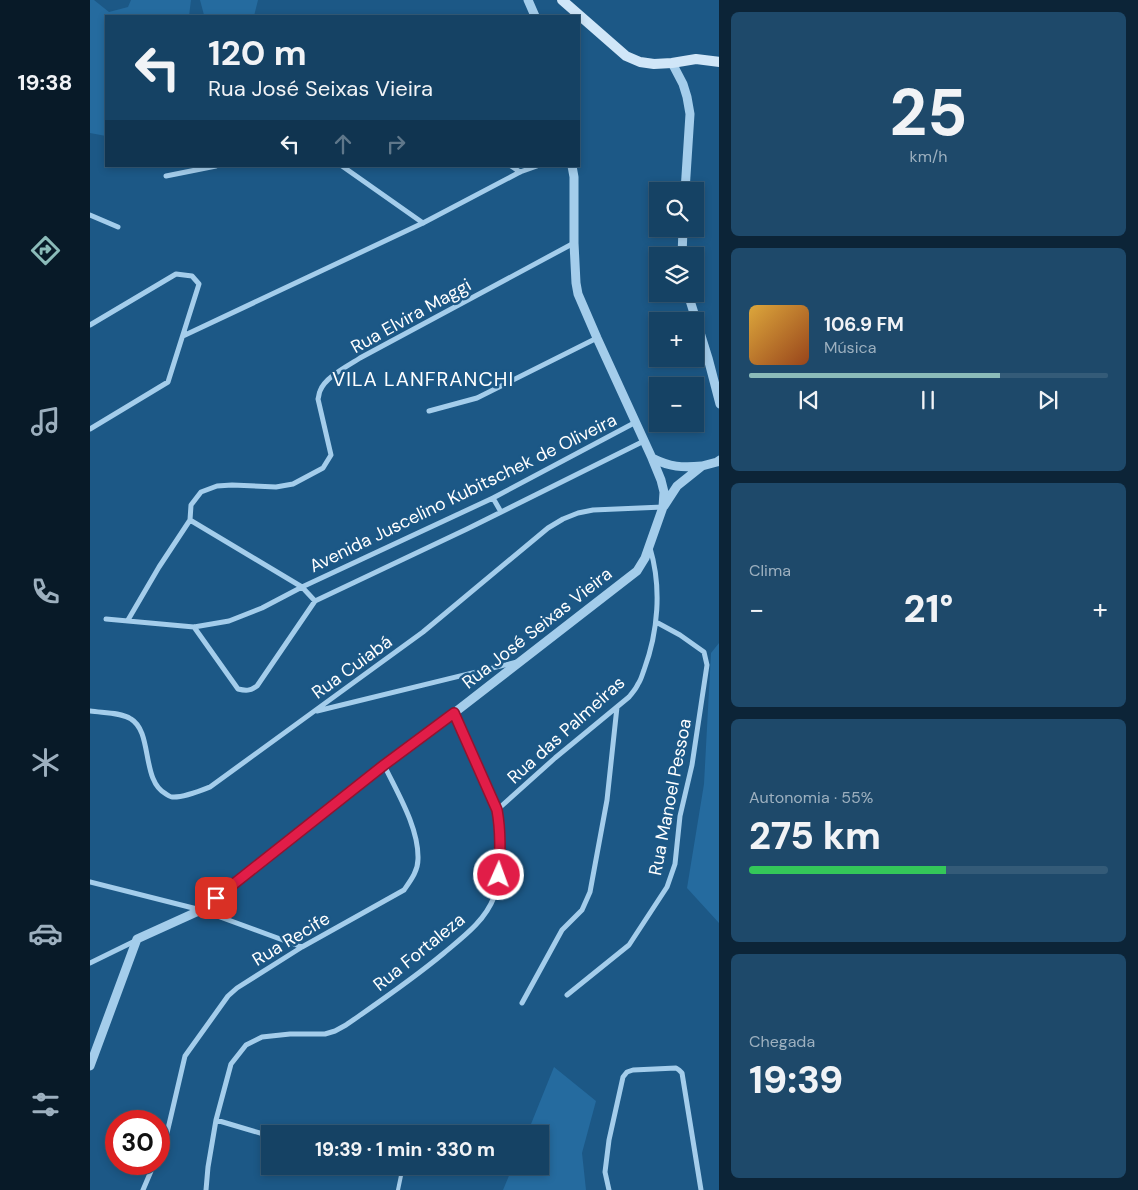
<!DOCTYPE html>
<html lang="pt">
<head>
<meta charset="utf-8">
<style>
	body { margin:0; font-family:"DM Sans",sans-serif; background:#1e496a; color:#f1f3f6; height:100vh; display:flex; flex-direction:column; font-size:19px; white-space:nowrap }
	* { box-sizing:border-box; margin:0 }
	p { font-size:16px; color:#9db0bf }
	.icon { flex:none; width:28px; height:28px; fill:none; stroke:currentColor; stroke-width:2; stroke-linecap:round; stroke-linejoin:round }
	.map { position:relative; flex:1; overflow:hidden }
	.drawer { display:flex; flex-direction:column; gap:12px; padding:12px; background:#0c2437; width:419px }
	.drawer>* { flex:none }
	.guide { position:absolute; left:15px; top:15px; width:475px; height:152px; border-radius:0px; box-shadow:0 2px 8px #0003,0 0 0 1px #345b78; background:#154264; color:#f1f3f6; overflow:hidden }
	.buttons { position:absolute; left:559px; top:182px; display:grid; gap:10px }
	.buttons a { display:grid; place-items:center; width:55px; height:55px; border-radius:0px; background:#154264; box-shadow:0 2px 8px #0003,0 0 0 1px #345b78; font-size:25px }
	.speed { position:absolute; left:15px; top:1110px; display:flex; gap:10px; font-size:25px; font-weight:700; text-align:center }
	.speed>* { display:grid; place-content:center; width:65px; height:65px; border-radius:50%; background:#154264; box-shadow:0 2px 8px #0003,0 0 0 1px #345b78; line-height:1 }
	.speed .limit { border:8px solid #d22; background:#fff; color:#111 }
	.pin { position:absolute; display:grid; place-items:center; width:42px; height:42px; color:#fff; margin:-21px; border-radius:10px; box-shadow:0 2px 8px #0006 }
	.me { position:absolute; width:55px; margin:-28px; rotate:2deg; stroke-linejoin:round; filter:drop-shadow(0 0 4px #0008) }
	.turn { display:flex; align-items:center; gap:18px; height:105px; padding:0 20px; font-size:22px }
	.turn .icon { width:65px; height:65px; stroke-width:2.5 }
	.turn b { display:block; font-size:35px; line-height:42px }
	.lanes { display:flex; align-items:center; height:48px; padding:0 20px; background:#0003; justify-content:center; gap:25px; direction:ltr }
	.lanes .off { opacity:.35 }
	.big { font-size:38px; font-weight:800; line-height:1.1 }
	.drawer .widget { flex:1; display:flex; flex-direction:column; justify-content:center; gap:8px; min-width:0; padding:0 18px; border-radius:8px; background:#1e496a }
	.drawer .dial { align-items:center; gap:0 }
	.dial b { font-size:65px; line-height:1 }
	.song { display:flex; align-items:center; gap:15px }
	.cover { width:60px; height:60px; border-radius:8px; background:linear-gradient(135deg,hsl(40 70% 55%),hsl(20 70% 35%)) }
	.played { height:5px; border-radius:2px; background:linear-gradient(90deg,#8bbbb9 70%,#345b78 70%) }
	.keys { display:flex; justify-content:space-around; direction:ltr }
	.heat { display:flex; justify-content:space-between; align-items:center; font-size:28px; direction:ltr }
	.charge { height:8px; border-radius:4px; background:linear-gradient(90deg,#34c759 55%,#345b78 0) }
	.trip { position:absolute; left:171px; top:1125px; width:288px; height:50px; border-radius:0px; background:#154264; box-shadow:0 2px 8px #0003,0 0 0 1px #345b78; font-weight:800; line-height:50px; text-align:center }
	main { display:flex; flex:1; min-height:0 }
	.tab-bar { display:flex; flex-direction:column; width:90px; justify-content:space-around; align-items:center; background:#081a28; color:#9db0bf }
	.tab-bar .icon { width:35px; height:35px }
	.tab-bar .current { color:#8bbbb9 }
	.tab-bar b { font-size:22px; color:#f1f3f6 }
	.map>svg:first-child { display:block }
	.green { fill:#256b9f }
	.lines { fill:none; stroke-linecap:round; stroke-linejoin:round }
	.service { stroke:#a4cdeb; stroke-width:4 }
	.minor { stroke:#a4cdeb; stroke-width:5 }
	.tertiary { stroke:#a4cdeb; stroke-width:9 }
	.secondary { stroke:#d0e6f8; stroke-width:10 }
	.route-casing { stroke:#92132f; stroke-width:12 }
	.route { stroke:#e11d48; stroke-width:9 }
	.labels { text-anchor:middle; stroke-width:5; stroke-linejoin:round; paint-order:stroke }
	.street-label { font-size:18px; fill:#fff; stroke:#1c5886 }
	.quarter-label { font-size:20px; letter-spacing:1px; fill:#fff; stroke:#1c5886 }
</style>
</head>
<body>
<main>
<nav class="tab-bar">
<b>19:38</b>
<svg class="icon current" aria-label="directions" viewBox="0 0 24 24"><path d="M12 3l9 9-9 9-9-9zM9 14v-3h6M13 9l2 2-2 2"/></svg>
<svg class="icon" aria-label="music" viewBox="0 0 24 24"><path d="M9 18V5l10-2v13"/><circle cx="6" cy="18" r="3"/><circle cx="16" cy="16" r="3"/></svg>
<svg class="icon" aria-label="phone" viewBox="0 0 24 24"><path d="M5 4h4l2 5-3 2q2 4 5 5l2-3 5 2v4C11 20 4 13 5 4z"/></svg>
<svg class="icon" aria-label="climate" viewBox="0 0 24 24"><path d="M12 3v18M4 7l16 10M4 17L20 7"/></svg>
<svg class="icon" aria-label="car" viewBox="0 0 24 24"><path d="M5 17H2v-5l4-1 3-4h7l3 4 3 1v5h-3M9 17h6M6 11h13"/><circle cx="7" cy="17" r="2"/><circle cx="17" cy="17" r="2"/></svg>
<svg class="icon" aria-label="filters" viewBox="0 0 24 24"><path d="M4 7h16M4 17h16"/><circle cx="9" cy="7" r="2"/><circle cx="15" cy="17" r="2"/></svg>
</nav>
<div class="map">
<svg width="630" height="1190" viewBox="0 0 630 1190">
	<rect width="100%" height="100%" fill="#1c5886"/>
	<path class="green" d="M0,0H4L19,12L38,7L41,0H101L99,16H69L64,15V16H16V136L0,133Z
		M110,0H168L164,16H111L114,15Z
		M629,643V923L597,888L614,784L621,653Z
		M464,1067L506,1101L492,1153L496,1190H413L423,1166H450V1134H437Z"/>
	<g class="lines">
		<path class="service" d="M308,1190L313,1166"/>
		<path class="minor" d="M252,166L333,223
			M421,166L430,172
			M76,176L126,166
			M0,215L28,227
			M0,325L86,274L102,276L109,284L78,382L0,429
			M93,336L333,223L430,172L447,166
			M339,411L387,398L507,338
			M403,498L411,512
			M100,520L212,587L225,601
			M16,619L104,627L139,621L172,608L212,587L403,498L546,422
			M38,620L69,567L100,520L101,505L111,492L127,486L142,485L186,487L203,484L233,468L241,455L228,399C229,396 229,393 230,391C235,377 258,366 270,358L484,243
			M104,627L148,689C156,691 160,691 167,686L225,601L377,529L554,441
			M0,711C13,713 30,712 41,719C63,732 51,781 76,794C77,795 81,797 82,797C93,798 110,791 120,787L333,632L458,528L473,519L488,513L503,510L573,507
			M227,711L427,662
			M407,810L465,758L539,697C542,693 546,689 548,684C551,680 552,675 554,670C568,632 572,588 560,548
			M0,882L111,910L212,947
			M0,963L47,940
			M477,995L539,945L577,887L585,864L590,816L602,765L617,665L614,652L590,635L566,622
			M432,1003L472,930L492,910L500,892L517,800L527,707
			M126,1120L180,1136
			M367,1134L371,1133
			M69,1153L77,1133L95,1056L138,996L147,988L212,947L314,890C321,880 328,871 328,859C329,828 307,792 294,765
			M53,1190L64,1164
			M116,1190L118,1167L126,1120L141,1064L156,1045L172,1037L200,1034H235L245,1031L256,1025C289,1002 323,979 354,953C373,937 395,921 404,897C413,871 412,837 407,810L364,713
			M519,1190L515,1172L519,1140L533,1077L537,1072L543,1070L586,1068L589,1070L592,1073L611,1190"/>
		<path class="tertiary" d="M438,0L445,16
			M582,63L593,84L597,97L600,114L595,191
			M592,256L593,229
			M598,294L618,358L630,404
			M562,458C580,467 592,468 612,466
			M574,506L587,486L612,466L627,462L630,460
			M0,1066L47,939L111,910L294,765L364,713L547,571L555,558L573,507L574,492L571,480L562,458L507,338L488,294L486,283L484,243V177L482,166"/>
		<path class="secondary" d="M472,0L536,56L550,62L564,64L582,63L606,59L630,62"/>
	</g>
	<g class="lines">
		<defs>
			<path id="route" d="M126,898L294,765L364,713L407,810C411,832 410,853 409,875"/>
		</defs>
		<use href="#route" class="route-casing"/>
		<use href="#route" class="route"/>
	</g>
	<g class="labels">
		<g class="street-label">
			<text transform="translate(321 316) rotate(-29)" y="6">Rua Elvira Maggi</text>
			<text transform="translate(373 493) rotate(-26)" y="6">Avenida Juscelino Kubitschek de Oliveira</text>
			<text transform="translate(447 628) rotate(-38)" y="6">Rua José Seixas Vieira</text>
			<text transform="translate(262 667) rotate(-36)" y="6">Rua Cuiabá</text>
			<text transform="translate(476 730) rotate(-42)" y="6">Rua das Palmeiras</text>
			<text transform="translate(580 797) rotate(-79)" y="6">Rua Manoel Pessoa</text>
			<text transform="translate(201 939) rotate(-31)" y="6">Rua Recife</text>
			<text transform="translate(329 952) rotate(-39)" y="6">Rua Fortaleza</text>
		</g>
		<g class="quarter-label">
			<text x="333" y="386">VILA LANFRANCHI</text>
		</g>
	</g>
</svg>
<div class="buttons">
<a><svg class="icon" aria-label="search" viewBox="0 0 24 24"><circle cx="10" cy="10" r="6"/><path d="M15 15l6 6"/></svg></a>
<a><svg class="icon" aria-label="layers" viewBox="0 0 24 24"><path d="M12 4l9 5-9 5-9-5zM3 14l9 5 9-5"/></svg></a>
<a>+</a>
<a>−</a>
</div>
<div class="speed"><div class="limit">30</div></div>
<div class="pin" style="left:126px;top:898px;background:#d93025"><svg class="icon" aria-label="arrive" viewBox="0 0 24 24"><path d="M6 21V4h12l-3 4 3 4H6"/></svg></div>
<svg class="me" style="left:409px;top:875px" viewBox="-20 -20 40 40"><circle r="17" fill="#e11d48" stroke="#fff" stroke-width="3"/><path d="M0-11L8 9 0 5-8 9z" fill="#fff"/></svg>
<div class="trip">19:39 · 1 min · 330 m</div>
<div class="guide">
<div class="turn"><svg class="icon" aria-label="left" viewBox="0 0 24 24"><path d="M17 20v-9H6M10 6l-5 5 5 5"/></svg><div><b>120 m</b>Rua José Seixas Vieira</div></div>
<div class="lanes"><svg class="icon" aria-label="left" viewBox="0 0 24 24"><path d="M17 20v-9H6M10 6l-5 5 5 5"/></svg><svg class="icon off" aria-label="ahead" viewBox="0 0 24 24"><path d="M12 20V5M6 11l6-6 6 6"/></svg><svg class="icon off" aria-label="right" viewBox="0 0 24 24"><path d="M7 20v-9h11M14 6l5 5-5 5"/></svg></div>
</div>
</div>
<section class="drawer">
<div class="widget dial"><b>25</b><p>km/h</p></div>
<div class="widget">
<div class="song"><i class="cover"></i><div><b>106.9 FM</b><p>Música</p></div></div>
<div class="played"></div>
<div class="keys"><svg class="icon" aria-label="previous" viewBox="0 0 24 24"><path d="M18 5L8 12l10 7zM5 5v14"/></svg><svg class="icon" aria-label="pause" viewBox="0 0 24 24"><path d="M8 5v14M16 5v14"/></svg><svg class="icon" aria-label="next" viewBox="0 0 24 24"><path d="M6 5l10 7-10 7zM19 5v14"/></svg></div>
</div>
<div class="widget"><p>Clima</p>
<div class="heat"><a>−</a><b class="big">21°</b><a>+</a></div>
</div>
<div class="widget"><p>Autonomia · 55%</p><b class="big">275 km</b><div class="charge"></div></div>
<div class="widget"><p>Chegada</p><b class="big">19:39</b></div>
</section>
</main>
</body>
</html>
